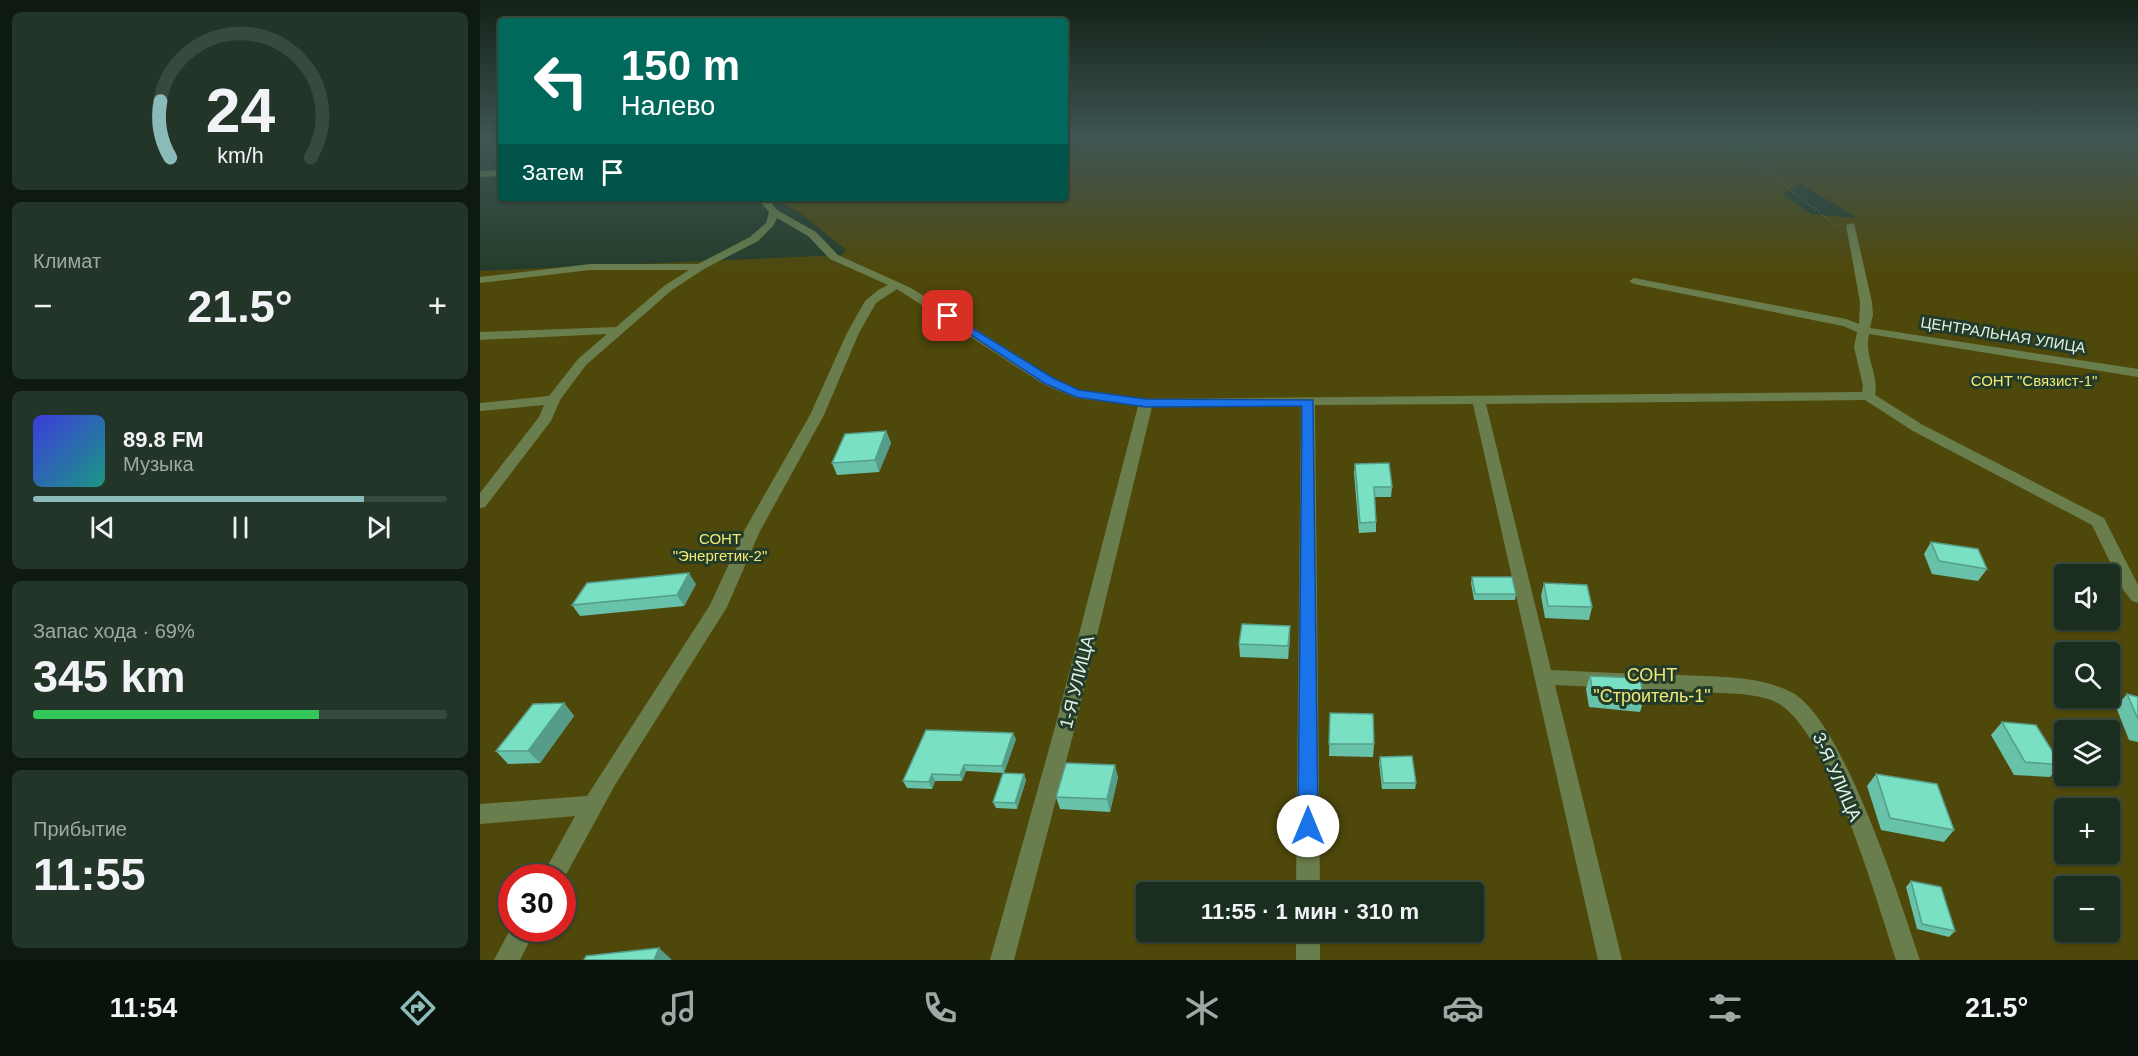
<!DOCTYPE html>
<html lang="ru">
<head>
<meta charset="utf-8">
<style>
	body { margin:0; font-family:Arial,sans-serif; background:#233528; color:#f1f3f6; height:100vh; display:flex; flex-direction:column; font-size:22px; white-space:nowrap }
	* { box-sizing:border-box; margin:0 }
	p { font-size:20px; color:#9fa8a4 }
	.icon { flex:none; width:33px; height:33px; fill:none; stroke:currentColor; stroke-width:2; stroke-linecap:round; stroke-linejoin:round }
	.map { position:relative; flex:1; overflow:hidden }
	.details { display:flex; flex-direction:column; gap:12px; padding:12px; background:#0e1911; width:480px }
	.details>* { flex:none }
	.banner { position:absolute; left:18px; top:18px; width:570px; height:183px; border-radius:6px; box-shadow:0 2px 4px #0004,0 0 0 2px #38493d; background:#00695c; color:#fff; overflow:hidden }
	.controls { position:absolute; left:1574px; top:564px; display:grid; gap:12px }
	.controls a { display:grid; place-items:center; width:66px; height:66px; border-radius:6px; background:#1a2d1f; box-shadow:0 2px 4px #0004,0 0 0 2px #38493d; font-size:30px }
	.speed { position:absolute; left:18px; top:864px; display:flex; gap:12px; font-size:30px; font-weight:700; text-align:center }
	.speed>* { display:grid; place-content:center; width:78px; height:78px; border-radius:50%; background:#1a2d1f; box-shadow:0 2px 4px #0004,0 0 0 2px #38493d; line-height:1 }
	.speed .limit { border:9px solid #d22; background:#fff; color:#111 }
	.pin { position:absolute; display:grid; place-items:center; width:51px; height:51px; color:#fff; margin:-26px; border-radius:12px; box-shadow:0 3px 9px #0006 }
	.me { position:absolute; width:66px; margin:-33px; rotate:0deg; stroke-linejoin:round; filter:drop-shadow(0 0 4px #0008) }
	.turn { display:flex; align-items:center; gap:21px; height:126px; padding:0 24px; font-size:27px }
	.turn .icon { width:78px; height:78px; stroke-width:2.5 }
	.turn b { display:block; font-size:42px; line-height:51px }
	.then { display:flex; align-items:center; height:57px; padding:0 24px; background:#0003; gap:12px; font-size:22px }
	.big { font-size:45px; font-weight:700; line-height:1.1 }
	.details .widget { flex:1; display:flex; flex-direction:column; justify-content:center; gap:9px; min-width:0; padding:0 21px; border-radius:9px; background:#233528 }
	.details .dial { align-items:center; gap:0 }
	.dial svg { height:156px; overflow:visible; fill:none; stroke:#38493d; stroke-width:7; stroke-linecap:round; text-anchor:middle }
	.dial text { fill:#f1f3f6; stroke:none }
	.song { display:flex; align-items:center; gap:18px }
	.cover { width:72px; height:72px; border-radius:9px; background:linear-gradient(135deg,hsl(240 70% 55%),hsl(170 70% 35%)) }
	.played { height:6px; border-radius:3px; background:linear-gradient(90deg,#8bbbb9 80%,#38493d 80%) }
	.keys { display:flex; justify-content:space-around; direction:ltr }
	.heat { display:flex; justify-content:space-between; align-items:center; font-size:33px; direction:ltr }
	.charge { height:9px; border-radius:4px; background:linear-gradient(90deg,#34c759 69%,#38493d 0) }
	.trip { position:absolute; left:656px; top:882px; width:348px; height:60px; border-radius:6px; background:#1a2d1f; box-shadow:0 2px 4px #0004,0 0 0 2px #38493d; font-weight:700; line-height:60px; text-align:center }
	.tabs { display:flex; height:96px; justify-content:space-around; align-items:center; background:#0a120c; color:#9fa8a4 }
	.tabs .icon { width:42px; height:42px }
	.tabs .selected { color:#8bbbb9 }
	.tabs b { font-size:27px; color:#f1f3f6 }
	main { display:flex; flex:1; min-height:0 }
	.map>svg:first-child { display:block }
	.green { fill:#4f480b; fill-rule:evenodd }
	.lines { fill:none; stroke-linecap:round; stroke-linejoin:round }
	.path { stroke:#5e7463; stroke-width:2; stroke-dasharray:1 3; stroke-linecap:butt }
	.minor { fill:#6a7e4d; fill-rule:evenodd }
	.wall { fill:#68c1a9 }
	.shaded-wall { fill:#559d89 }
	.building { fill:#79e0c4; stroke:#559d89; stroke-width:1.5 }
	.route { fill:#1a73e8; stroke:#114b97; stroke-width:1.5 }
	.labels { text-anchor:middle; stroke-width:6; stroke-linejoin:round; paint-order:stroke }
	.street-label { font-size:15px; fill:#e2f1e5; stroke:#233c29 }
	.park-label { font-size:15px; fill:#f3e877; stroke:#233c29 }
	.near-park-label { font-size:18px; fill:#f3e877; stroke:#233c29 }
	.near-street-label { font-size:18px; fill:#e2f1e5; stroke:#233c29 }
</style>
</head>
<body>
<main>
<section class="details">
<div class="widget dial"><svg viewBox="0 0 100 80">
<path d="M14 69A42 42 0 1 1 86 69"/>
<path d="M14 69A42 42 0 0 1 9 40" stroke="#8bbbb9"/>
<text x="50" y="56" font-size="32" font-weight="700">24</text>
<text x="50" y="72" font-size="11">km/h</text>
</svg></div>
<div class="widget"><p>Климат</p>
<div class="heat"><a>−</a><b class="big">21.5°</b><a>+</a></div>
</div>
<div class="widget">
<div class="song"><i class="cover"></i><div><b>89.8 FM</b><p>Музыка</p></div></div>
<div class="played"></div>
<div class="keys"><svg class="icon" aria-label="previous" viewBox="0 0 24 24"><path d="M18 5L8 12l10 7zM5 5v14"/></svg><svg class="icon" aria-label="pause" viewBox="0 0 24 24"><path d="M8 5v14M16 5v14"/></svg><svg class="icon" aria-label="next" viewBox="0 0 24 24"><path d="M6 5l10 7-10 7zM19 5v14"/></svg></div>
</div>
<div class="widget"><p>Запас хода · 69%</p><b class="big">345 km</b><div class="charge"></div></div>
<div class="widget"><p>Прибытие</p><b class="big">11:55</b></div>
</section>
<div class="map">
<svg width="1658" height="960" viewBox="0 0 1658 960">
	<rect width="100%" height="100%" fill="#233c29"/>
	<path class="green" d="M585,138H1658V960H0V271L362,255L366,250L319,212L290,198H585ZM1321,184L1376,217V218L1331,214L1303,194ZM1584,574H1629V620H1584ZM1584,652H1629V698H1584ZM1584,730H1629V776H1584ZM1584,808H1629V854H1584ZM32,878H82V928H32ZM1584,886H1629V932H1584ZM666,892H993V932H666Z"/>
	<g class="lines">
		<path class="path" d="M1245,138L1273,156L1283,169L1357,226"/>
		<path class="minor" d="M685,138H790L754,144Z
			M21,170V176L0,177V171Z
			M277,198H287L297,210L336,232L358,255L431,288L573,378L599,390L666,399L1382,392L1383,386L1374,347L1377,332L1363,326L1154,284L1149,281L1154,278L1366,319L1379,324L1380,302L1366,225L1374,223L1392,302L1393,315L1390,328L1658,369V377L1389,334C1384,356 1399,374 1395,395L1443,425L1624,518L1658,585V603L1652,601L1644,591L1612,525L1433,431L1385,400L1006,404L1071,670C1114,672 1156,674 1199,675C1236,677 1277,675 1311,692C1362,717 1421,903 1440,960H1416C1396,898 1353,748 1305,708C1293,698 1277,696 1262,694L1075,685L1142,960H1118L993,404L835,405L840,892H816L821,406L672,407L594,731L534,960H510L574,731L658,406L596,398L563,384L417,289L396,303L379,333L344,415L280,531L247,607L135,785L82,882V878H61L95,816L0,824V804L107,796L230,605L264,531L330,415L367,333L385,301L398,290L408,285L350,259L328,236L297,218L293,226L278,241L224,269L192,290L106,365L80,400L71,421L5,507L0,508V493L59,417L64,405L0,411V403L69,396L98,359L127,334L0,340V332L136,327L184,286L209,270H110L0,283V277L110,264H218L270,237L286,223L289,212Z
			M32,926V928H56L40,960H14Z
			M816,932H840V960H816Z"/>
	</g>
	<path class="wall" d="M406,431L411,443L399,472L357,475L352,463Z
		M875,464L912,487L911,497H895L896,522V532L879,533L874,473Z
		M1451,542L1507,569L1498,581L1452,574L1444,554Z
		M992,577L1036,594L1035,600H994L991,583Z
		M1064,583L1112,607L1109,620L1065,618L1061,596Z
		M216,584L204,606L100,616L92,605Z
		M810,626V639L808,659L760,657L759,644Z
		M1110,676L1164,699L1160,712L1109,707L1106,689Z
		M1647,694L1658,697V742L1649,740L1636,707Z
		M84,703L94,716L60,763L28,764L16,751Z
		M850,713L894,744L893,757L849,756Z
		M1522,722L1581,765L1570,777L1534,775L1511,735Z
		M536,739L524,773L486,771L482,781H455L452,789L427,788L423,781Z
		M900,757L936,783L935,789H902L899,763Z
		M1396,774L1474,830L1464,842L1401,830L1387,786Z
		M638,777L630,812L580,809L576,797Z
		M546,780L537,809L516,808L513,802Z
		M1431,881L1475,931L1469,937L1437,929L1426,887Z"/>
	<path class="shaded-wall" d="M406,431L411,443L399,472L395,460Z
		M209,573L216,584L204,606L197,595Z
		M810,626V639L808,659V646Z
		M84,703L94,716L60,763L48,751Z
		M533,733L536,739L524,773L522,766Z
		M484,765L486,771L482,781L480,775Z
		M635,765L638,777L630,812L627,799Z
		M452,774L455,781L452,789L449,782Z
		M544,774L546,780L537,809L535,803Z
		M179,948L191,959V960H174Z"/>
	<path class="building" d="M406,431L395,460L352,463L365,434Z
		M909,463L912,487H894L896,522L880,523L875,464Z
		M1451,542L1498,549L1507,569L1459,561Z
		M209,573L197,595L92,605L107,583Z
		M992,577H1032L1036,594H995Z
		M1064,583L1107,585L1112,607L1068,606Z
		M762,624L810,626L808,646L759,644Z
		M1110,676L1160,678L1164,699L1113,694Z
		M1647,694L1658,697V719Z
		M84,703L48,751H16L53,704Z
		M850,713L893,714L894,744H849Z
		M1522,722L1556,725L1581,765L1545,762Z
		M446,730L533,733L522,766L484,765L480,775L452,774L449,782L423,781Z
		M932,756L936,783H903L900,757Z
		M586,763L635,765L627,799L576,797Z
		M523,773L544,774L535,803L513,802Z
		M1396,774L1457,784L1474,830L1410,818Z
		M1431,881L1461,887L1475,931L1442,924Z
		M179,948L174,960H104L106,956Z"/>
	<linearGradient id="sky" x2="0" y2="1"><stop stop-color="#132117"/><stop offset="0.51" stop-color="#3f5654"/><stop offset="1" stop-color="#3f5654" stop-opacity="0"/></linearGradient>
	<rect width="1658" height="273" fill="url(#sky)"/>
	<path class="route" d="M468,313L573,378L599,390L666,399L833,400L838,826L835,832L828,835L821,832L818,826L822,406L666,407L596,397L564,383L465,318L463,316Z"/>
	<g class="labels">
		<g class="street-label">
			<text transform="translate(1523 335) rotate(9)" y="5">ЦЕНТРАЛЬНАЯ УЛИЦА</text>
		</g>
		<g class="park-label">
			<text x="1554" y="386">СОНТ "Связист-1"</text>
			<text x="240" y="544">СОНТ<tspan x="240" dy="17">"Энергетик-2"</tspan></text>
		</g>
		<g class="near-park-label">
			<text x="1172" y="681">СОНТ<tspan x="1172" dy="21">"Строитель-1"</tspan></text>
		</g>
		<g class="near-street-label">
			<text transform="translate(597 682) rotate(-76)" y="6">1-Я УЛИЦА</text>
			<text transform="translate(1357 777) rotate(66)" y="6">3-Я УЛИЦА</text>
		</g>
	</g>
</svg>
<div class="controls">
<a><svg class="icon" aria-label="sound" viewBox="0 0 24 24"><path d="M4 9h4l5-4v14l-5-4H4zM17 9q2 3 0 6"/></svg></a>
<a><svg class="icon" aria-label="search" viewBox="0 0 24 24"><circle cx="10" cy="10" r="6"/><path d="M15 15l6 6"/></svg></a>
<a><svg class="icon" aria-label="layers" viewBox="0 0 24 24"><path d="M12 4l9 5-9 5-9-5zM3 14l9 5 9-5"/></svg></a>
<a>+</a>
<a>−</a>
</div>
<div class="speed"><div class="limit">30</div></div>
<div class="pin" style="left:468px;top:316px;background:#d93025"><svg class="icon" aria-label="arrive" viewBox="0 0 24 24"><path d="M6 21V4h12l-3 4 3 4H6"/></svg></div>
<svg class="me" style="left:828px;top:826px" viewBox="-20 -20 40 40"><circle r="19" fill="#fff"/><path d="M0-13L10 11 0 6-10 11z" fill="#1a73e8"/></svg>
<div class="trip">11:55 · 1 мин · 310 m</div>
<div class="banner">
<div class="turn"><svg class="icon" aria-label="left" viewBox="0 0 24 24"><path d="M17 20v-9H6M10 6l-5 5 5 5"/></svg><div><b>150 m</b>Налево</div></div>
<div class="then">Затем<svg class="icon" aria-label="arrive" viewBox="0 0 24 24"><path d="M6 21V4h12l-3 4 3 4H6"/></svg></div>
</div>
</div>
</main>
<nav class="tabs">
<b>11:54</b>
<svg class="icon selected" aria-label="directions" viewBox="0 0 24 24"><path d="M12 3l9 9-9 9-9-9zM9 14v-3h6M13 9l2 2-2 2"/></svg>
<svg class="icon" aria-label="music" viewBox="0 0 24 24"><path d="M9 18V5l10-2v13"/><circle cx="6" cy="18" r="3"/><circle cx="16" cy="16" r="3"/></svg>
<svg class="icon" aria-label="phone" viewBox="0 0 24 24"><path d="M5 4h4l2 5-3 2q2 4 5 5l2-3 5 2v4C11 20 4 13 5 4z"/></svg>
<svg class="icon" aria-label="climate" viewBox="0 0 24 24"><path d="M12 3v18M4 7l16 10M4 17L20 7"/></svg>
<svg class="icon" aria-label="car" viewBox="0 0 24 24"><path d="M5 17H2v-5l4-1 3-4h7l3 4 3 1v5h-3M9 17h6M6 11h13"/><circle cx="7" cy="17" r="2"/><circle cx="17" cy="17" r="2"/></svg>
<svg class="icon" aria-label="filters" viewBox="0 0 24 24"><path d="M4 7h16M4 17h16"/><circle cx="9" cy="7" r="2"/><circle cx="15" cy="17" r="2"/></svg>
<b>21.5°</b>
</nav>
</body>
</html>
